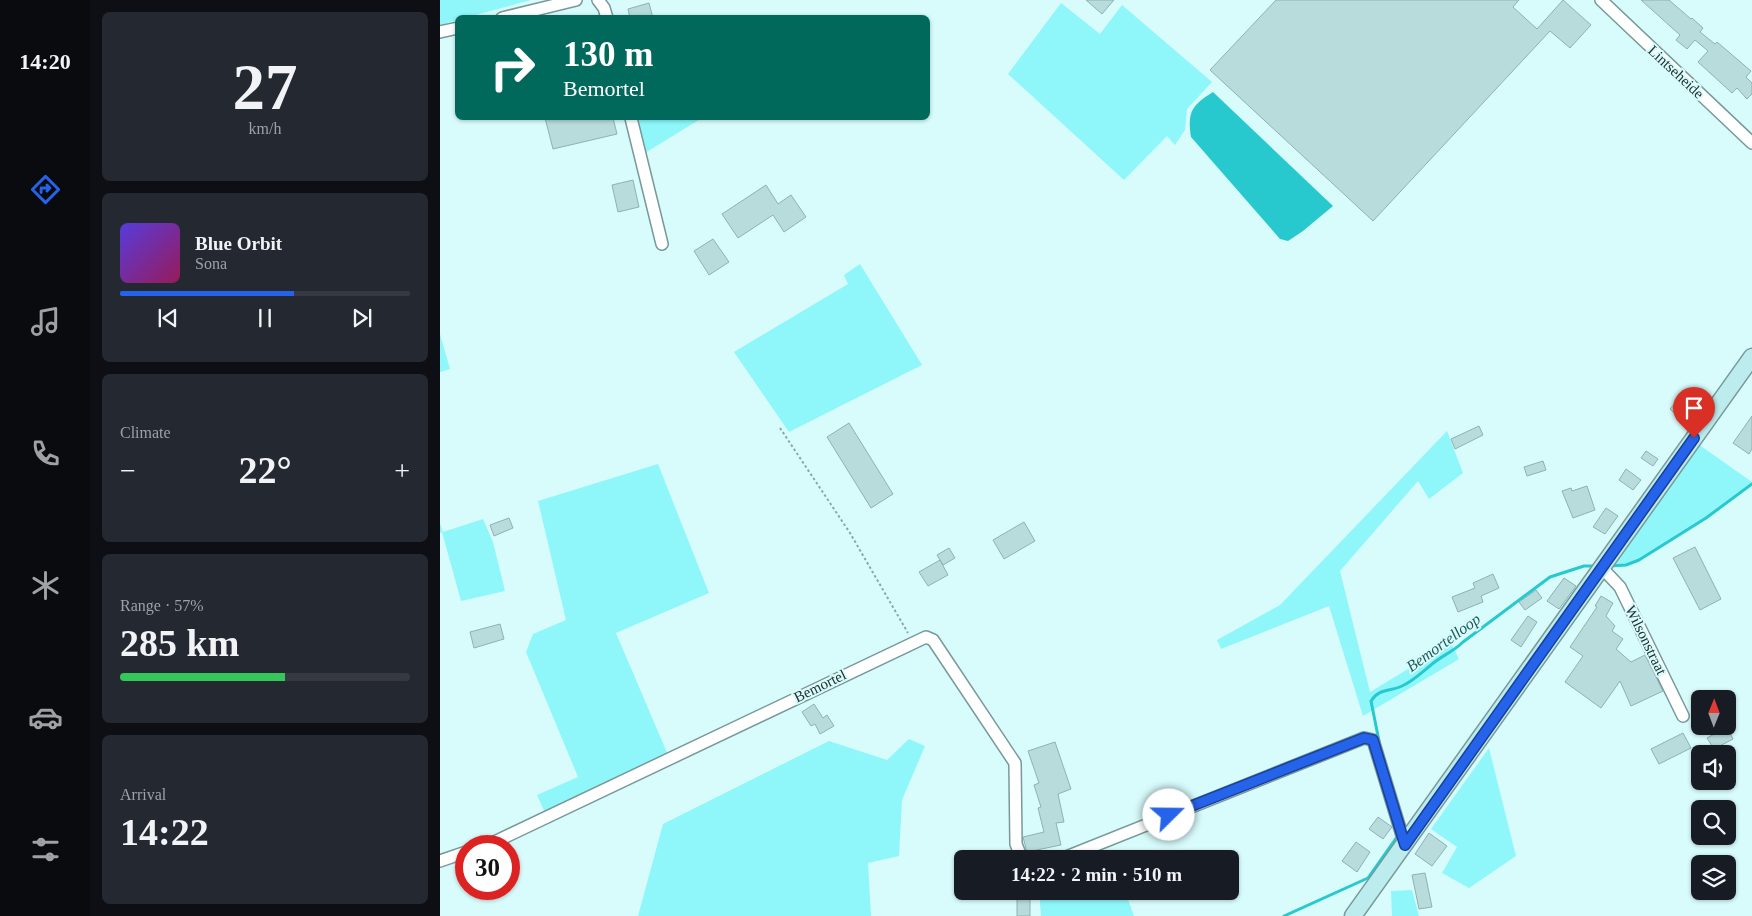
<!DOCTYPE html>
<html lang="en">
<head>
<meta charset="utf-8">
<style>
	body { margin:0; font-family:"Times New Roman",serif; background:#242831; color:#f1f3f6; height:100vh; display:flex; flex-direction:column; font-size:19px; white-space:nowrap }
	* { box-sizing:border-box; margin:0 }
	p { font-size:16px; color:#9ea1a6 }
	.icon { flex:none; width:28px; height:28px; fill:none; stroke:currentColor; stroke-width:2; stroke-linecap:round; stroke-linejoin:round }
	.map { position:relative; flex:1; overflow:hidden }
	.panel { display:flex; flex-direction:column; gap:12px; padding:12px; background:#0d0f14; width:350px }
	.panel>* { flex:none }
	.top-card { position:absolute; left:15px; top:15px; width:475px; height:105px; border-radius:8px; box-shadow:0 1px 4px #0004; background:#00695c; color:#fff; overflow:hidden }
	.needle { width:32px; rotate:1deg }
	.buttons { position:absolute; left:1251px; top:690px; display:grid; gap:10px }
	.buttons a { display:grid; place-items:center; width:45px; height:45px; border-radius:8px; background:#171b24; box-shadow:0 1px 4px #0004; font-size:25px }
	.speed { position:absolute; left:15px; top:835px; display:flex; gap:10px; font-size:25px; font-weight:700; text-align:center }
	.speed>* { display:grid; place-content:center; width:65px; height:65px; border-radius:50%; background:#171b24; box-shadow:0 1px 4px #0004; line-height:1 }
	.speed .limit { border:8px solid #d22; background:#fff; color:#111 }
	.pin { position:absolute; display:grid; place-items:center; width:42px; height:42px; color:#fff; margin:-51px -21px; border-radius:50% 50% 50% 0; rotate:-45deg; box-shadow:0 0 5px #0007 }
	.pin .icon { rotate:45deg }
	.me { position:absolute; width:55px; margin:-28px; rotate:68deg; stroke-linejoin:round; filter:drop-shadow(0 0 4px #0008) }
	.turn { display:flex; align-items:center; gap:18px; height:105px; padding:0 25px; font-size:22px }
	.turn .icon { width:65px; height:65px; stroke-width:2.5 }
	.turn b { display:block; font-size:35px; line-height:42px }
	.big { font-size:38px; font-weight:600; line-height:1.1 }
	.panel .card { flex:1; display:flex; flex-direction:column; justify-content:center; gap:8px; min-width:0; padding:0 18px; border-radius:8px; background:#242831 }
	.panel .dial { align-items:center; gap:0 }
	.dial b { font-size:65px; line-height:1 }
	.song { display:flex; align-items:center; gap:15px }
	.cover { width:60px; height:60px; border-radius:8px; background:linear-gradient(135deg,hsl(250 70% 55%),hsl(330 70% 35%)) }
	.played { height:5px; border-radius:2px; background:linear-gradient(90deg,#2563eb 60%,#363941 60%) }
	.keys { display:flex; justify-content:space-around; direction:ltr }
	.heat { display:flex; justify-content:space-between; align-items:center; font-size:28px; direction:ltr }
	.charge { height:8px; border-radius:4px; background:linear-gradient(90deg,#34c759 57%,#363941 0) }
	.trip { position:absolute; left:514px; top:850px; width:285px; height:50px; border-radius:8px; background:#171b24; box-shadow:0 1px 4px #0004; font-weight:600; line-height:50px; text-align:center }
	main { display:flex; flex:1; min-height:0 }
	.dock { display:flex; flex-direction:column; width:90px; justify-content:space-around; align-items:center; background:#090b0e; color:#9ea1a6 }
	.dock .icon { width:35px; height:35px }
	.dock .active { color:#2563eb }
	.dock b { font-size:22px; color:#f1f3f6 }
	.map>svg:first-child { display:block }
	.green { fill:#8ff7fa }
	.water { fill:#28c9ce }
	.lines { fill:none; stroke-linecap:round; stroke-linejoin:round }
	.stream { stroke:#28c9ce; stroke-width:3 }
	.building { fill:#b8dbdc; stroke:#90b1b2 }
	.street-casing { stroke:#78999a; stroke-width:14 }
	.secondary-casing { stroke:#78999a; stroke-width:19 }
	.path { stroke:#8da7a8; stroke-width:2; stroke-dasharray:2.5 2.5; stroke-linecap:butt }
	.street { stroke:#fff; stroke-width:11 }
	.secondary { stroke:#bcecee; stroke-width:16 }
	.route-casing { stroke:#184099; stroke-width:12 }
	.route { stroke:#2563eb; stroke-width:9 }
	.labels { text-anchor:middle; stroke-width:4; stroke-linejoin:round; paint-order:stroke }
	.street-label { font-size:15px; fill:#243132; stroke:#d8fbfc }
	.water-label { font-size:16px; font-style:italic; fill:#1e5b5d; stroke:#d8fbfc }
</style>
</head>
<body>
<main>
<nav class="dock">
<b>14:20</b>
<svg class="icon active" aria-label="directions" viewBox="0 0 24 24"><path d="M12 3l9 9-9 9-9-9zM9 14v-3h6M13 9l2 2-2 2"/></svg>
<svg class="icon" aria-label="music" viewBox="0 0 24 24"><path d="M9 18V5l10-2v13"/><circle cx="6" cy="18" r="3"/><circle cx="16" cy="16" r="3"/></svg>
<svg class="icon" aria-label="phone" viewBox="0 0 24 24"><path d="M5 4h4l2 5-3 2q2 4 5 5l2-3 5 2v4C11 20 4 13 5 4z"/></svg>
<svg class="icon" aria-label="climate" viewBox="0 0 24 24"><path d="M12 3v18M4 7l16 10M4 17L20 7"/></svg>
<svg class="icon" aria-label="car" viewBox="0 0 24 24"><path d="M5 17H2v-5l4-1 3-4h7l3 4 3 1v5h-3M9 17h6M6 11h13"/><circle cx="7" cy="17" r="2"/><circle cx="17" cy="17" r="2"/></svg>
<svg class="icon" aria-label="filters" viewBox="0 0 24 24"><path d="M4 7h16M4 17h16"/><circle cx="9" cy="7" r="2"/><circle cx="15" cy="17" r="2"/></svg>
</nav>
<section class="panel">
<div class="card dial"><b>27</b><p>km/h</p></div>
<div class="card">
<div class="song"><i class="cover"></i><div><b>Blue Orbit</b><p>Sona</p></div></div>
<div class="played"></div>
<div class="keys"><svg class="icon" aria-label="previous" viewBox="0 0 24 24"><path d="M18 5L8 12l10 7zM5 5v14"/></svg><svg class="icon" aria-label="pause" viewBox="0 0 24 24"><path d="M8 5v14M16 5v14"/></svg><svg class="icon" aria-label="next" viewBox="0 0 24 24"><path d="M6 5l10 7-10 7zM19 5v14"/></svg></div>
</div>
<div class="card"><p>Climate</p>
<div class="heat"><a>−</a><b class="big">22°</b><a>+</a></div>
</div>
<div class="card"><p>Range · 57%</p><b class="big">285 km</b><div class="charge"></div></div>
<div class="card"><p>Arrival</p><b class="big">14:22</b></div>
</section>
<div class="map">
<svg width="1312" height="916" viewBox="0 0 1312 916">
	<rect width="100%" height="100%" fill="#d8fbfc"/>
	<path class="green" d="M0,0H91L28,17L18,18L17,20L0,25Z
		M621,3L660,34L682,5L772,82L747,109L745,130L735,145L727,136L684,180L568,74Z
		M197,118H262L205,153Z
		M420,264L482,365L349,432L294,352L408,284L404,275Z
		M0,334L10,369L0,372Z
		M1007,431L1023,473L989,499L978,481L900,571L930,692L1011,643L1019,659L923,716L889,606L781,649L777,640L840,605Z
		M1258,444L1312,482V484L1266,518L1199,560L1186,565L1170,566Z
		M218,464L269,593L176,633L228,755L106,815L97,795L138,777L86,652L93,634L126,620L98,501Z
		M43,519L53,542L65,591L21,601L2,532L0,533V523L3,532Z
		M469,739L485,746L462,800L459,856L428,863L431,916H198L223,824L389,741L447,760Z
		M1049,748L1076,856L1029,888L1002,873L1017,847L991,829Z
		M972,890L979,916H952L951,891Z
		M599,891H685L694,916H601Z"/>
	<path class="water" d="M773,92L893,206L863,231L848,241L840,239L751,137C747,112 752,105 773,92Z"/>
	<g class="lines">
		<path class="stream" d="M1169,566L1186,565L1199,560L1266,518L1312,484
			M939,741L931,701C939,688 950,692 962,686C973,681 981,673 991,665C1001,656 1013,652 1023,642L1110,577L1144,566H1156
			M844,916L928,878L959,834"/>
	</g>
	<path class="building" d="M646,0H674L662,14Z
		M836,0H1079L1073,7L1097,29L1123,0L1151,25L1130,48L1110,31L933,221L770,70Z
		M1201,0H1229L1251,19L1252,18L1263,28L1260,32L1275,44L1277,42L1311,71L1306,77L1312,83V94L1307,99L1297,88L1292,93L1258,62L1268,51L1255,40L1247,49L1236,40L1240,35Z
		M209,3L213,18H190L188,9Z
		M105,118H173L177,134L113,149Z
		M193,180L199,207L178,212L172,185Z
		M326,185L338,204L351,195L366,217L344,232L333,215L298,238L282,214Z
		M273,239L289,262L269,275L254,251Z
		M1237,401L1248,412L1241,420L1230,409Z
		M1312,416V449L1309,454L1293,443Z
		M409,423L453,494L431,508L387,437Z
		M1039,426L1043,435L1015,449L1011,439Z
		M1206,451L1218,459L1213,466L1201,458Z
		M1103,461L1106,470L1087,476L1084,467Z
		M1186,469L1201,480L1193,490L1179,480Z
		M1147,486L1155,510L1133,518L1122,491L1131,488L1132,491Z
		M1166,508L1178,516L1165,534L1153,527Z
		M69,518L73,528L54,536L50,525Z
		M584,522L595,541L564,559L553,540Z
		M1255,547L1281,599L1260,610L1233,558Z
		M509,548L515,558L503,565L497,555Z
		M500,560L508,575L488,586L479,572Z
		M1053,574L1059,588L1041,596L1043,602L1018,612L1012,597L1035,588L1033,583Z
		M1124,578L1136,586L1119,609L1107,601Z
		M1096,590L1102,598L1085,610L1079,602Z
		M1161,596L1173,603L1166,616L1175,626L1172,631L1183,639L1176,649L1191,662L1205,655L1223,691L1191,706L1180,681L1161,708L1125,682L1143,656L1130,647L1157,607L1155,606Z
		M1088,616L1097,622L1081,647L1071,640Z
		M60,624L64,639L34,648L30,632Z
		M374,704L383,718L387,715L394,726L380,734L375,724L371,726L362,712Z
		M1287,727L1293,739L1274,749L1267,738Z
		M1243,733L1251,748L1219,764L1211,749Z
		M615,742L631,789L618,794L624,822L616,823L621,845L587,852L583,837L604,832L598,808L601,807L594,785L599,783L588,751Z
		M938,817L952,827L943,839L929,829Z
		M989,833L1007,846L992,866L975,854Z
		M916,842L930,852L917,872L902,861Z
		M985,873L992,907L979,909L972,875Z
		M577,891H590V916H577Z"/>
	<g class="lines">
		<defs>
			<path id="street" d="M158,0L164,8L167,18
				M1161,0L1312,143
				M62,18L136,0
				M0,32L18,28
				M191,118L222,244
				M1162,568L1180,587L1243,716
				M46,846L486,637L493,640L575,763L576,844L582,859
				M621,859L924,738L933,740L965,845
				M0,861L26,852"/>
			<path id="secondary" d="M913,916L1312,357"/>
		</defs>
		<use href="#street" class="street-casing"/>
		<use href="#secondary" class="secondary-casing"/>
		<path class="path" d="M340,428L410,533L468,633"/>
		<use href="#street" class="street"/>
		<use href="#secondary" class="secondary"/>
	</g>
	<g class="lines">
		<defs>
			<path id="route" d="M729,815L924,738L933,740L965,845L1254,438"/>
		</defs>
		<use href="#route" class="route-casing"/>
		<use href="#route" class="route"/>
	</g>
	<g class="labels">
		<g class="street-label">
			<text transform="translate(1236 72) rotate(43)" y="5">Lintseheide</text>
			<text transform="translate(1206 640) rotate(64)" y="5">Wilsonstraat</text>
			<text transform="translate(380 686) rotate(-26)" y="5">Bemortel</text>
		</g>
		<g class="water-label">
			<text transform="translate(1003 642) rotate(-36)" y="6">Bemortelloop</text>
		</g>
	</g>
</svg>
<div class="buttons">
<a><svg class="needle" viewBox="-14 -14 28 28"><path d="M0-13l5 13h-10z" fill="#e53935"/><path d="M0 13l5-13h-10z" fill="#9ea1a6"/></svg></a>
<a><svg class="icon" aria-label="sound" viewBox="0 0 24 24"><path d="M4 9h4l5-4v14l-5-4H4zM17 9q2 3 0 6"/></svg></a>
<a><svg class="icon" aria-label="search" viewBox="0 0 24 24"><circle cx="10" cy="10" r="6"/><path d="M15 15l6 6"/></svg></a>
<a><svg class="icon" aria-label="layers" viewBox="0 0 24 24"><path d="M12 4l9 5-9 5-9-5zM3 14l9 5 9-5"/></svg></a>
</div>
<div class="speed"><div class="limit">30</div></div>
<div class="pin" style="left:1254px;top:438px;background:#d93025"><svg class="icon" aria-label="arrive" viewBox="0 0 24 24"><path d="M6 21V4h12l-3 4 3 4H6"/></svg></div>
<svg class="me" style="left:729px;top:815px" viewBox="-20 -20 40 40"><circle r="19" fill="#fff"/><path d="M0-13L10 11 0 6-10 11z" fill="#2563eb"/></svg>
<div class="trip">14:22 · 2 min · 510 m</div>
<div class="top-card">
<div class="turn"><svg class="icon" aria-label="right" viewBox="0 0 24 24"><path d="M7 20v-9h11M14 6l5 5-5 5"/></svg><div><b>130 m</b>Bemortel</div></div>
</div>
</div>
</main>
</body>
</html>
